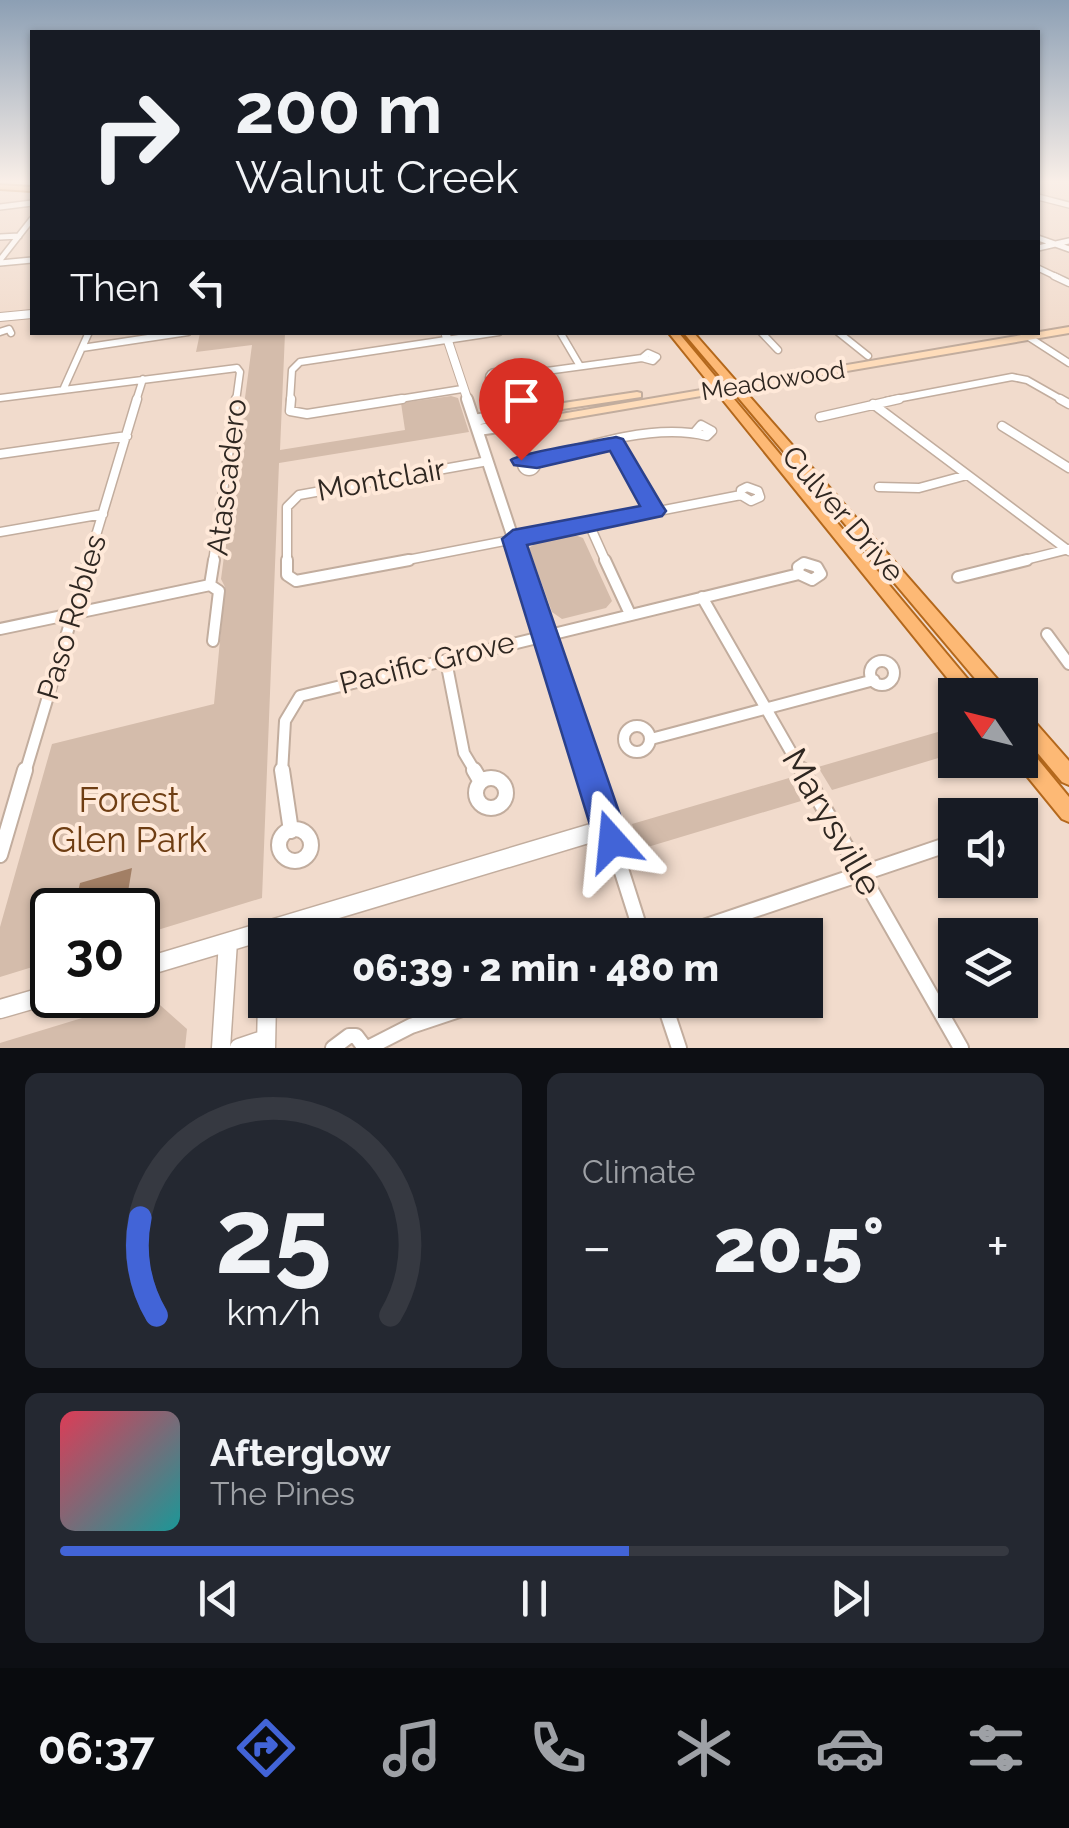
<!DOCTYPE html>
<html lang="en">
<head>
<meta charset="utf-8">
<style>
	body { margin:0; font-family:Raleway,sans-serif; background:#242831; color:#f1f3f6; height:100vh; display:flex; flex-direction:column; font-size:38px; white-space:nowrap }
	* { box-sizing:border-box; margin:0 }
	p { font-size:32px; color:#9ea1a6 }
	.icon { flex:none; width:55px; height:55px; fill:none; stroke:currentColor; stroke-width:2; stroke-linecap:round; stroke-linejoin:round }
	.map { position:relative; height:1048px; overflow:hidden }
	.details { display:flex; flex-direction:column; gap:25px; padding:25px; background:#0d0f14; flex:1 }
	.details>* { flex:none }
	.guide { position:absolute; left:30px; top:30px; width:1010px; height:305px; border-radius:0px; box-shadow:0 2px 8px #0004; background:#171b24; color:#f1f3f6; overflow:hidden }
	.needle { width:65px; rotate:305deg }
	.tools { position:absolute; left:938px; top:678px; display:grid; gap:20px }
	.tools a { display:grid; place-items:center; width:100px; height:100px; border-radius:0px; background:#171b24; box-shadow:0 2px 8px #0004; font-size:50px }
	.speed { position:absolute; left:30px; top:888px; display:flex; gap:20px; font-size:50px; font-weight:700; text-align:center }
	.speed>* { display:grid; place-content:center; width:130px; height:130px; border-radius:50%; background:#171b24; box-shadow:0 2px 8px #0004; line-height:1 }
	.speed .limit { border:5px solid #111; border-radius:15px; background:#fff; color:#111 }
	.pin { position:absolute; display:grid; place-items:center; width:85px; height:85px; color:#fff; margin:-102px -42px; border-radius:50% 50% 50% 0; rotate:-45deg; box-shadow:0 0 10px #0007 }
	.pin .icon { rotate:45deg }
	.me { position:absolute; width:110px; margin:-55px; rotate:342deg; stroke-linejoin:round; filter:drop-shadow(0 0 8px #0008) }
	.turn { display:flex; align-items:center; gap:35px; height:210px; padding:0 40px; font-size:45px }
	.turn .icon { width:130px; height:130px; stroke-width:2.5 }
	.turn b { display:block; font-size:70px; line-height:85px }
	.then { display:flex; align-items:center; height:95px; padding:0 40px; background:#0003; gap:20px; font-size:38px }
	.big { font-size:75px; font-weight:800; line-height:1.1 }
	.details .card { flex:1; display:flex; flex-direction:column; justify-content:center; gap:15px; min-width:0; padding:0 35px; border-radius:15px; background:#242831 }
	.details .dial { align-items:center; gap:0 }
	.dial svg { height:260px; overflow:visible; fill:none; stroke:#363941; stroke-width:7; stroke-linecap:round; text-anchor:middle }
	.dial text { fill:#f1f3f6; stroke:none }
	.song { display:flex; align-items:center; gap:30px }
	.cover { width:120px; height:120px; border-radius:15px; background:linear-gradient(135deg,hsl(350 70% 55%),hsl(180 70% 35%)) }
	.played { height:10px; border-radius:5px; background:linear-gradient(90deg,#4264d7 60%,#363941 60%) }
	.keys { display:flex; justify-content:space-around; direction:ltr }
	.heat { display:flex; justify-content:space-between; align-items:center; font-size:55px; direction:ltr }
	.details .tiles { flex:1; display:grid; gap:25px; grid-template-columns:1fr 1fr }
	.card:last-child { grid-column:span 2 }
	.trip { position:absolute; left:248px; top:918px; width:575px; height:100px; border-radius:0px; background:#171b24; box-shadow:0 2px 8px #0004; font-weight:800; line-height:100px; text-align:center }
	.menu { display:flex; height:160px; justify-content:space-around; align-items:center; background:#090b0e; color:#9ea1a6 }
	.menu .icon { width:70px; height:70px }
	.menu .selected { color:#4264d7 }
	.menu b { font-size:45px; color:#f1f3f6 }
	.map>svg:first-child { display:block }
	.green { fill:#d4bcab }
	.water { fill:#a27f65 }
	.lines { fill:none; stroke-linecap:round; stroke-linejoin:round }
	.minor-far4-casing { stroke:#c2ad9e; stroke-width:8 }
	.minor-far3-casing { stroke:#c2ad9e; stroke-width:9 }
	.minor-far2-casing { stroke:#c2ad9e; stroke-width:11 }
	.minor-far1-casing { stroke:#c2ad9e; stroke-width:14 }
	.minor-casing { stroke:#c2ad9e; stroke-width:18 }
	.tertiary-far3-casing { stroke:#c2ad9e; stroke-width:10 }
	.tertiary-far2-casing { stroke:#c2ad9e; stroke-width:14 }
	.tertiary-far1-casing { stroke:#c2ad9e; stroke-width:18 }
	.tertiary-casing { stroke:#c2ad9e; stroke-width:21 }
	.secondary-casing { stroke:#c2ad9e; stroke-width:4 }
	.primary-casing { stroke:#b4681c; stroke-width:4 }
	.minor-far4 { stroke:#fff; stroke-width:5 }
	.minor-far3 { stroke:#fff; stroke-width:6 }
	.minor-far2 { stroke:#fff; stroke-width:8 }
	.minor-far1 { stroke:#fff; stroke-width:10 }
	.minor { stroke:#fff; stroke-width:14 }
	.tertiary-far3 { stroke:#fff; stroke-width:8 }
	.tertiary-far2 { stroke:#fff; stroke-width:10 }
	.tertiary-far1 { stroke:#fff; stroke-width:14 }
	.tertiary { stroke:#fff; stroke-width:18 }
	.secondary { fill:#fedcba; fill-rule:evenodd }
	.primary { fill:#fdb975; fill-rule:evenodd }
	.route { fill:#4264d7; stroke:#2b418c; stroke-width:2.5 }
	.labels { text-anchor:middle; stroke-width:8; stroke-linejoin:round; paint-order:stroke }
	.far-street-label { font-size:25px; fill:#2f2721; stroke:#ffe9d9 }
	.street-label { font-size:30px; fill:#2f2721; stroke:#ffe9d9 }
	.near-park-label { font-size:35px; fill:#6f3e13; stroke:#ffe9d9 }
	.near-street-label { font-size:35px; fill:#2f2721; stroke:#ffe9d9 }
</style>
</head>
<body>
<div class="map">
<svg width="1069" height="1048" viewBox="0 0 1069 1048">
	<rect width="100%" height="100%" fill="#f1dbcc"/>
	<path class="green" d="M200,333H285L280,450L405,430L401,403L451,396L458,398L469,432L279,463L262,898L138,936V910H52V961L0,977V927L52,744L214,704L225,587L221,579L252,345L196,352Z
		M575,535L583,538L612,601L606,608L562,619L552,612L529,548L536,543Z
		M955,727V753L832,790L818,767Z
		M789,778L801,801L641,849L632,824Z
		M151,997L187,1029L185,1048H0V1043Z"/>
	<path class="water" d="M132,868L125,910H74L80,883Z"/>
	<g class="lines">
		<defs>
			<path id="minor-far4" d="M1038,197L1069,205
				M0,207L32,203
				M0,237L19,236
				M1038,238L1069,249
				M1038,248L1069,241
				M0,260L32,219
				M0,263L32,260
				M1038,268L1059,278"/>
			<path id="minor-far3" d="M1054,276L1069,283
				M0,332L9,329L11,333
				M560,332L580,366
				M761,332L778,350
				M838,332L868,356
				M1021,332L1069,363
				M82,348L188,332
				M648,353L657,357L653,361L642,358Z
				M489 378a6 6 0 1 1 12 0a6 6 0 1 1-12 0Z
				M503,377L642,358
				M63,390L89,332
				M0,398L237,368L240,372L236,401
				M136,401L143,379
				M290,401L292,370L300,362L499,332
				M387,401L462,389
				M886,401L1012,377L1027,380L1064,401"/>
			<path id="minor-far2" d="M291,399L290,411L307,414L402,399
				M1060,399L1069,404
				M873,404L1069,551
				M820,417L899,399
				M1002,426L1069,468
				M616,443L654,511
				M0,454L127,436
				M522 464a7 7 0 1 1 14 0a7 7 0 1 1-14 0Z
				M537,461C588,445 654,423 707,436L712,431L701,425L695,432
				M747,487L758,491L760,497L751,501L741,495V490Z
				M879,487L919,488L967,475
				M589,524L606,562
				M0,532L103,514
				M88,562L137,399
				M213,562L236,399
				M287,562V507L299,495L488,461
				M397,562L741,495
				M1017,562L1069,549"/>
			<path id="minor-far1" d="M287,560V575L296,581L409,560
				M605,560L630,614
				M804,563L817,567L821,574L812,580L799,574L798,567Z
				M958,577L1027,560
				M210,585L214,560
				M210,585L219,591L213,641
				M702,597L803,773
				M0,629L210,585
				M1047,634L1069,664
				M446,661L464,753L476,773
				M870 673a12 12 0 1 1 24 0a12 12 0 1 1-24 0Z
				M624 739a13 13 0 1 1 26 0a13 13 0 1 1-26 0Z
				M651,739L874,680
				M25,773L89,560
				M282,773L285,721L300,696L799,574"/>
			<path id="minor" d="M282,770L291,831
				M474,770L481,782
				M802,770L961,1048
				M476 793a15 15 0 1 1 30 0a15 15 0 1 1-30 0Z
				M608,828L642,935
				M279 845a16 16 0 1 1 32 0a16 16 0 1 1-32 0Z
				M1020,836L1025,846L1020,857
				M0,855L25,770
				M680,935L955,842
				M663,1000L679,1048
				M333,1048L349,1036H356L365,1048
				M368,1048L411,1026L489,1000"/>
			<path id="tertiary-far3" d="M0,317L32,314
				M445,332L468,401"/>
			<path id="tertiary-far2" d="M467,399L521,562
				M474,420L510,414
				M478,430L514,425"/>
			<path id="tertiary-far1" d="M520,560L590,773"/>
			<path id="tertiary" d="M138,969L608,828L589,770
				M0,1009L52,994
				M221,1048L228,942
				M239,1048L266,1039
				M266,1048L267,1000"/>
			<path id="secondary" d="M1069,327V333L514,428L509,425L514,422Z
				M637,392L641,393V397L510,417L505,414L510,411Z"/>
			<path id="primary" d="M0,185L32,187V191L0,189Z
				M668,332H678L981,695H961Z
				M683,332H693L1006,689L1009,695H989Z
				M1020,709L1026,712L1069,761V785L1062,782L1020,732Z
				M1020,744L1027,746L1069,797V822L1062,819L1014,760H1020Z"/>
		</defs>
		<use href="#minor-far4" class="minor-far4-casing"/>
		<use href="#minor-far3" class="minor-far3-casing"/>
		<use href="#minor-far2" class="minor-far2-casing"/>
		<use href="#minor-far1" class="minor-far1-casing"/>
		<use href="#minor" class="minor-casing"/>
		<use href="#tertiary-far3" class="tertiary-far3-casing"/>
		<use href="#tertiary-far2" class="tertiary-far2-casing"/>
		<use href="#tertiary-far1" class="tertiary-far1-casing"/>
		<use href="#tertiary" class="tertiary-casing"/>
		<use href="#secondary" class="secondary-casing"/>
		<use href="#primary" class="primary-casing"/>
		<use href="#minor-far4" class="minor-far4"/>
		<use href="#minor-far3" class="minor-far3"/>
		<use href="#minor-far2" class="minor-far2"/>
		<use href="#minor-far1" class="minor-far1"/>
		<use href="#minor" class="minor"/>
		<use href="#tertiary-far3" class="tertiary-far3"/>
		<use href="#tertiary-far2" class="tertiary-far2"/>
		<use href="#tertiary-far1" class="tertiary-far1"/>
		<use href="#tertiary" class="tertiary"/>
		<use href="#secondary" class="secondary"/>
		<use href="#primary" class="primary"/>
	</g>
	<linearGradient id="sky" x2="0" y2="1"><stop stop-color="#8c9fb4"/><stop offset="0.55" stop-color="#f9efe8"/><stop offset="1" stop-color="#f9efe8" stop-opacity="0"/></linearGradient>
	<rect width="1069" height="330" fill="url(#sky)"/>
	<path class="route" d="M616,437L623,439L662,505L666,511L662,516L527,545L629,841L624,853L612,858L600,853L595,841L502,539L513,530L640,506L610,451L537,468L514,465L511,460C519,453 597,441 616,437Z"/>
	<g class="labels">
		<g class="far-street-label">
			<text transform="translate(773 380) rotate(-9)" y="9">Meadowood</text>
		</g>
		<g class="street-label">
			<text transform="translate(227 477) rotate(-83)" y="10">Atascadero</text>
			<text transform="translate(381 480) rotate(-10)" y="10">Montclair</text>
			<text transform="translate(843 514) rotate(49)" y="10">Culver Drive</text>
			<text transform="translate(72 617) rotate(-73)" y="10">Paso Robles</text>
			<text transform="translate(427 663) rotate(-14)" y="10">Pacific Grove</text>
		</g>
		<g class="near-park-label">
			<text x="129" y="812">Forest<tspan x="129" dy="40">Glen Park</tspan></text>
		</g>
		<g class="near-street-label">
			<text transform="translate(832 822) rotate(60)" y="12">Marysville</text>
		</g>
	</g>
</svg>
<div class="tools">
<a><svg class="needle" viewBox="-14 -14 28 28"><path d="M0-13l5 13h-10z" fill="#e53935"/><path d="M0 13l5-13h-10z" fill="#9ea1a6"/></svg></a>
<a><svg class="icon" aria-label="sound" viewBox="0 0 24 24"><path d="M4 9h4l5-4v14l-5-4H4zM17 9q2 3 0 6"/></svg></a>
<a><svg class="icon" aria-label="layers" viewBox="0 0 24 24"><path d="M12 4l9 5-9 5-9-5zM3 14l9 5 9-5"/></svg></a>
</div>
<div class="speed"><div class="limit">30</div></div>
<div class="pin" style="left:521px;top:460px;background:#d93025"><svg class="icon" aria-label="arrive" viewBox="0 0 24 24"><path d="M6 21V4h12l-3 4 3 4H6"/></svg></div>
<svg class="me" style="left:612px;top:841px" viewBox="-20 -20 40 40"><path d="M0-17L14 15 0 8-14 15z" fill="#4264d7" stroke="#fff" stroke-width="4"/></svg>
<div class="trip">06:39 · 2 min · 480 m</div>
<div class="guide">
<div class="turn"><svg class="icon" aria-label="right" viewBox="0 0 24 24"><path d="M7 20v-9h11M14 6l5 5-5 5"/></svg><div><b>200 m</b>Walnut Creek</div></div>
<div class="then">Then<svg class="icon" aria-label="left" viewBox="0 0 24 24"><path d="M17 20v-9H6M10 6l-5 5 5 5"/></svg></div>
</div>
</div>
<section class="details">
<div class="tiles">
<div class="card dial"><svg viewBox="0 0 100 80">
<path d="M14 69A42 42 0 1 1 86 69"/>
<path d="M14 69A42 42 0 0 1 9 39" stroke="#4264d7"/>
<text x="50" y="56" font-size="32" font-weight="700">25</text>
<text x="50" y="72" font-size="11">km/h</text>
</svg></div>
<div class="card"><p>Climate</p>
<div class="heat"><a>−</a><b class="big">20.5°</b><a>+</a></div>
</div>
<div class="card">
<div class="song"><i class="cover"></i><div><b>Afterglow</b><p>The Pines</p></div></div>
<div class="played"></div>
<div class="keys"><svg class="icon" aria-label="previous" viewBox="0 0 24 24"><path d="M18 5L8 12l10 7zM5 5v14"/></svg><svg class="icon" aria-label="pause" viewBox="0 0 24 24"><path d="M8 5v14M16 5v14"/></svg><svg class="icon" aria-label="next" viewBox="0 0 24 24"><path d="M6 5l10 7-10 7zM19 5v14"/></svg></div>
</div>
</div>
</section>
<nav class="menu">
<b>06:37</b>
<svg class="icon selected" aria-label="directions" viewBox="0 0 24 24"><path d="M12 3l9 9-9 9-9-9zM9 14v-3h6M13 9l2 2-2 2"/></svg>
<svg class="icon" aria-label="music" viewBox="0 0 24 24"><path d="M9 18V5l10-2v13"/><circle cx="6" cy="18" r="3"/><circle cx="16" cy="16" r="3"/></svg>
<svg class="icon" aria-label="phone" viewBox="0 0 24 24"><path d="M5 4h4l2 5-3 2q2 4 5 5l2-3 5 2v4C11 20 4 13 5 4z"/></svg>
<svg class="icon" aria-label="climate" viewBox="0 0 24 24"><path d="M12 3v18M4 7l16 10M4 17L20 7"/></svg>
<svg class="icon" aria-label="car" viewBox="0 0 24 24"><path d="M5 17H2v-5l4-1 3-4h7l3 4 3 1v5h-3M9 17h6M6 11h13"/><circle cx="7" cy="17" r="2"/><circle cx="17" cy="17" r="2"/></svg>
<svg class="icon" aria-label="filters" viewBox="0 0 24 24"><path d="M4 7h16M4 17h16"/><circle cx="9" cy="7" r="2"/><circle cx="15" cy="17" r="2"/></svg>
</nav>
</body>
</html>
